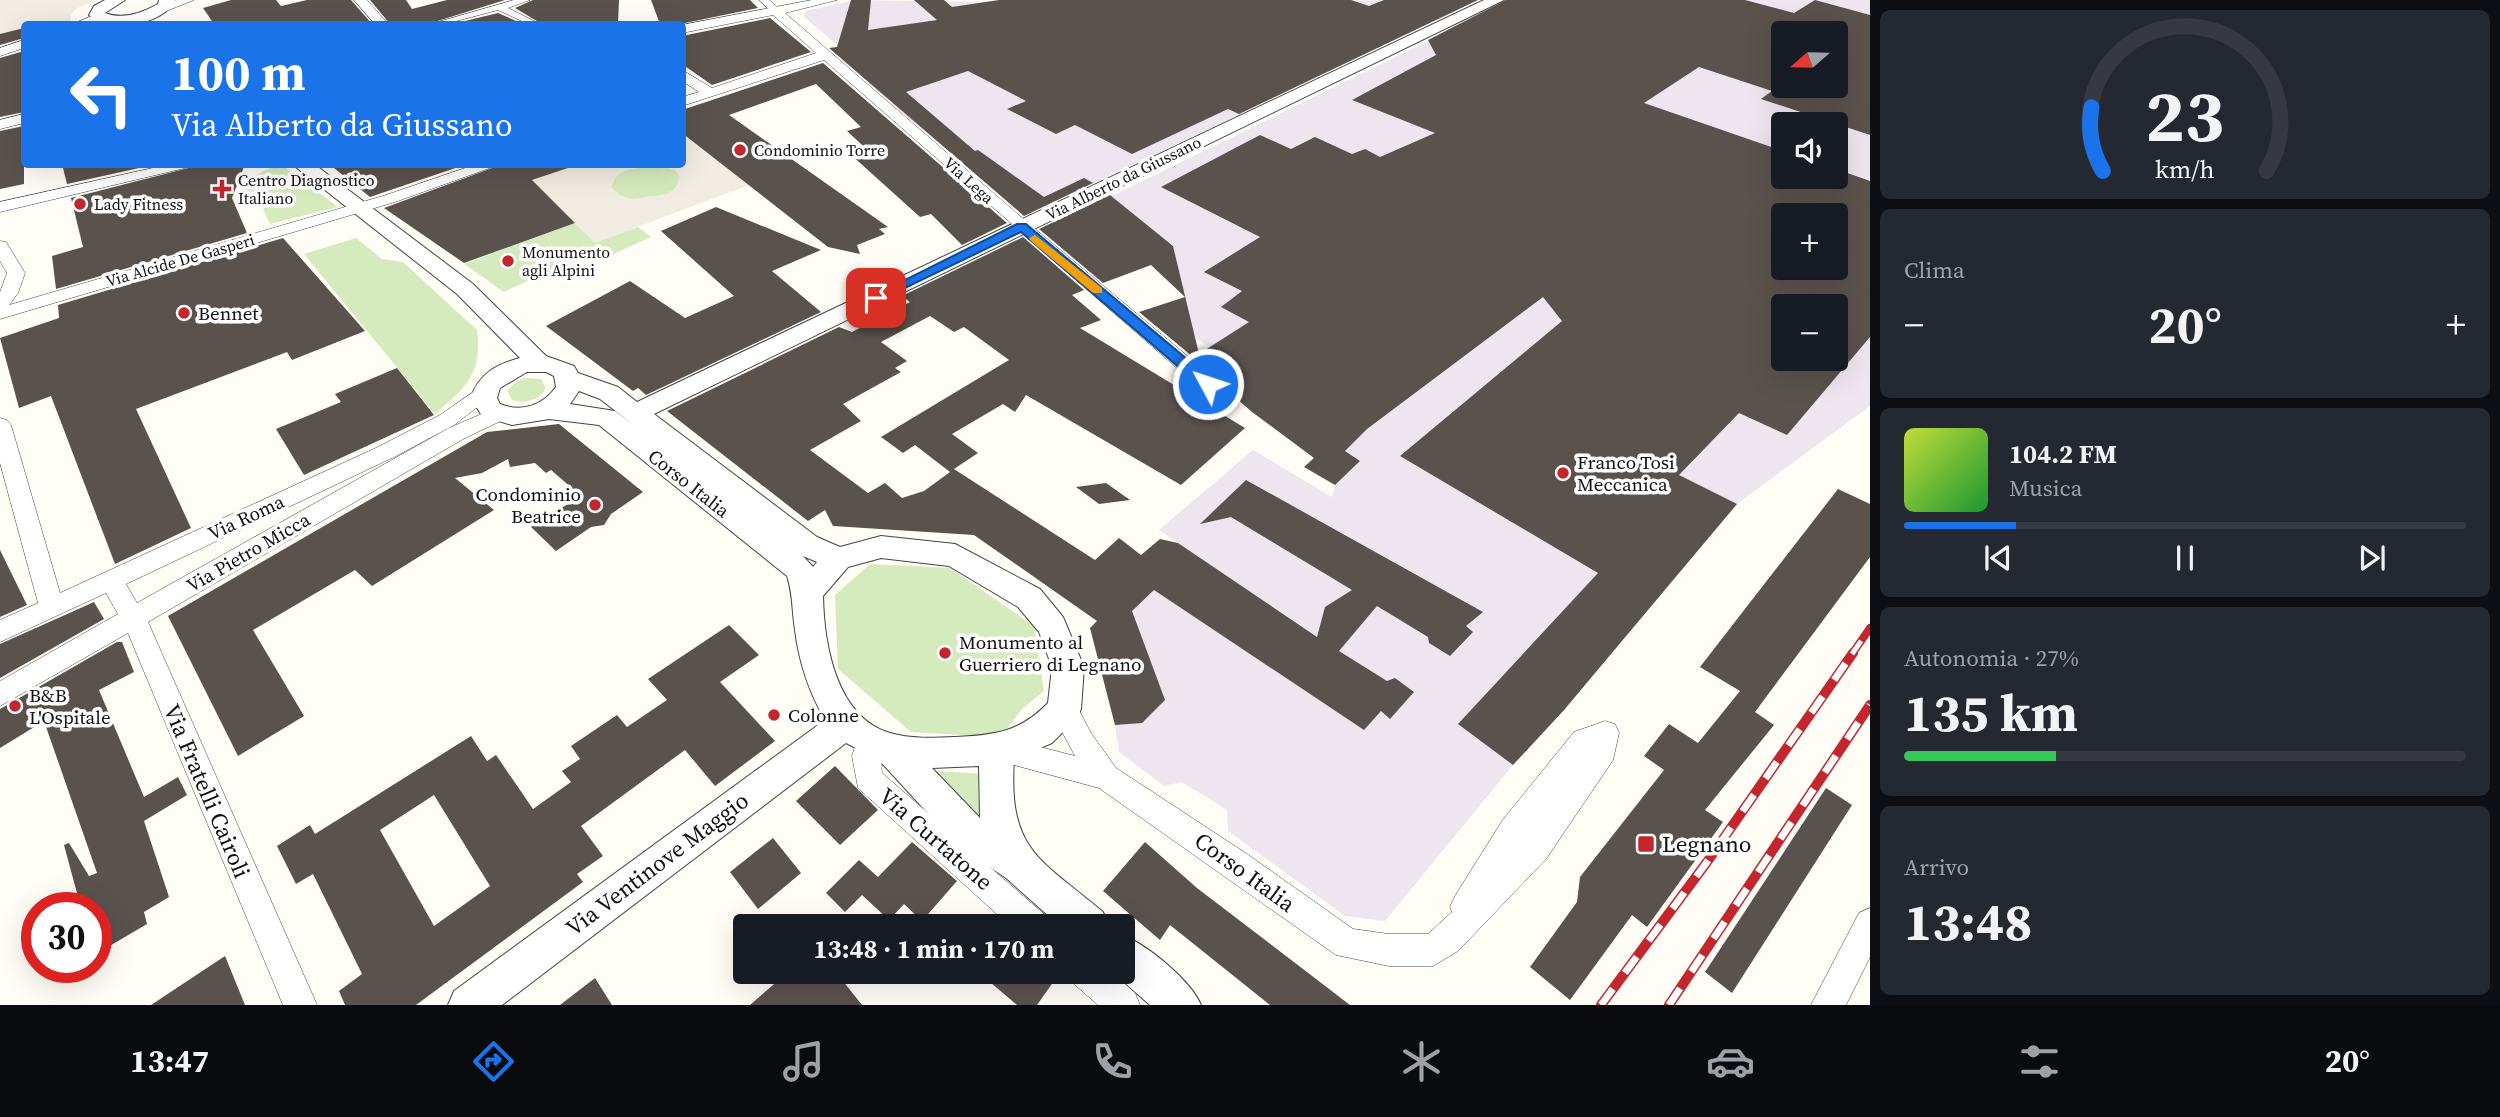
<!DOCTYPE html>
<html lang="it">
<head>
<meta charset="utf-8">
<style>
	body { margin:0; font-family:"Source Serif 4",serif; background:#242831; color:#f1f3f6; height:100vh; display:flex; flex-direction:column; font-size:26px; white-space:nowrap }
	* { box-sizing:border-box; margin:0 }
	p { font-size:23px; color:#9ea1a6 }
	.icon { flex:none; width:38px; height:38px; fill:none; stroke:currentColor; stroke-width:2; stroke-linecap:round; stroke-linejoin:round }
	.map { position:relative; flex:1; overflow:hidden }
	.panel { display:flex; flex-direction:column; gap:10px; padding:10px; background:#0d0f14; width:630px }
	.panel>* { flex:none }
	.banner { position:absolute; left:21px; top:21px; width:665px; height:147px; border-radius:7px; box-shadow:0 7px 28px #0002; background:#1a73e8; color:#fff; overflow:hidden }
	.needle { width:46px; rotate:250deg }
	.buttons { position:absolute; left:1771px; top:21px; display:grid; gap:14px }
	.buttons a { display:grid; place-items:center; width:77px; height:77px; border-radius:7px; background:#171b24; box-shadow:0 7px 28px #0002; font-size:35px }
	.speed { position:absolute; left:21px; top:892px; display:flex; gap:14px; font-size:35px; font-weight:700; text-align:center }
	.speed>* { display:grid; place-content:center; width:91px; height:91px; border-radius:50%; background:#171b24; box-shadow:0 7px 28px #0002; line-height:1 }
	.speed .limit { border:10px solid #d22; background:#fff; color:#111 }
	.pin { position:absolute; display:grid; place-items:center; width:60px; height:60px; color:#fff; margin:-30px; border-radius:14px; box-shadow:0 4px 10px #0006 }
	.me { position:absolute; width:77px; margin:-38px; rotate:310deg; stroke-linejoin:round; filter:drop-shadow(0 0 5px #0008) }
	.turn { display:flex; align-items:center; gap:24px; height:147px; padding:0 35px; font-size:32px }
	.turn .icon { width:91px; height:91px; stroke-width:2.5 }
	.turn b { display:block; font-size:49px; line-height:60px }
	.big { font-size:52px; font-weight:700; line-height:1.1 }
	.panel .card { flex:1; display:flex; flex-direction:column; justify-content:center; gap:10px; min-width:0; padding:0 24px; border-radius:10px; background:#242831 }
	.panel .dial { align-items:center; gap:0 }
	.dial svg { height:182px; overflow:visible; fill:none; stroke:#363941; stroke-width:7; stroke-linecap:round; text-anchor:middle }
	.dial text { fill:#f1f3f6; stroke:none }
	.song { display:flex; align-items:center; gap:21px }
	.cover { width:84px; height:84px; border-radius:10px; background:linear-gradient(135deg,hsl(70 70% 55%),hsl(130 70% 35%)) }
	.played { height:7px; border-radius:4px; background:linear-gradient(90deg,#1a73e8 20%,#363941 20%) }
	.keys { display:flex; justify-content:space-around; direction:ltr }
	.heat { display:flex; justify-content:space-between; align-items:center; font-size:38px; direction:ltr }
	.charge { height:10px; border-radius:5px; background:linear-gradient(90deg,#34c759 27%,#363941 0) }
	.trip { position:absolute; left:733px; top:914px; width:402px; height:70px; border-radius:7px; background:#171b24; box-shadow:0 7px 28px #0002; font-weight:700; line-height:70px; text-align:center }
	.tab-bar { display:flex; height:112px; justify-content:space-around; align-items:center; background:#090b0e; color:#9ea1a6 }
	.tab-bar .icon { width:49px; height:49px }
	.tab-bar .on { color:#1a73e8 }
	.tab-bar b { font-size:32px; color:#f1f3f6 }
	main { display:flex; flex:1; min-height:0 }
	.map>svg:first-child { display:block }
	.industrial { fill:#eee6ef; fill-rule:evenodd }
	.green { fill:#d5ebbd }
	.plaza { fill:#f1ede2; fill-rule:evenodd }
	.building { fill:#5a524d; fill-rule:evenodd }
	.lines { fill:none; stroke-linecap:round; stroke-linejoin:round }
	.pedestrian-casing { stroke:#444; stroke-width:1 }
	.minor-casing { stroke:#444; stroke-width:1 }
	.tertiary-casing { stroke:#444; stroke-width:2 }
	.pedestrian { fill:#fff; fill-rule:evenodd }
	.minor { fill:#fff; fill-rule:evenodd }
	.tertiary { fill:#fff; fill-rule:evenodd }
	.rail-far1-casing { stroke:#c4262e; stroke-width:8 }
	.rail-casing { stroke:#c4262e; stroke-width:10 }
	.rail-far1 { stroke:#fff; stroke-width:5; stroke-dasharray:16; stroke-linecap:butt }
	.rail { stroke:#fff; stroke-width:7; stroke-dasharray:20; stroke-linecap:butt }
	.route { fill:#1a73e8; stroke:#114b97; stroke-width:2 }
	.slow { fill:#f59e0b }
	.poi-dot { fill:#c4262e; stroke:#fff; stroke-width:2.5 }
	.labels { text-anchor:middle; stroke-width:7; stroke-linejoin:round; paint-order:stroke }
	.far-poi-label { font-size:16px; fill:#111; stroke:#fff; text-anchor:start }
	.far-street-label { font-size:16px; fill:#111; stroke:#fff }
	.poi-label { font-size:19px; fill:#111; stroke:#fff; text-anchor:start }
	.street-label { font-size:19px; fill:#111; stroke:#fff }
	.near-street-label { font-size:23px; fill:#111; stroke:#fff }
	.near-poi-label { font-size:23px; fill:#111; stroke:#fff; text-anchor:start }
</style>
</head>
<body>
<main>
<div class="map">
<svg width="1870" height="1005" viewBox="0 0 1870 1005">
	<rect width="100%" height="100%" fill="#fffdf5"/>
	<path class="industrial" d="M855,0L985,2L1472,0L1241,114L1025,215L956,158L960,150L949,143L936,142L843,61L848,54L803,16L806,11Z
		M1511,0H1870V406L1737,504L1564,710L1513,765L1385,921L1345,916L1228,831L1227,810L1182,782L1164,786L1119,752L1115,725L1090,628L1178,543L1159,530L1253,450L1332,497L1335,485L1360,461L1345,451L1358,437L1197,339L1164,304L1185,297L1173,247L1112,196ZM1783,33H1836V86H1783ZM1783,124H1836V177H1783ZM1783,215H1836V268H1783ZM1783,306H1836V359H1783Z"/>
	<path class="green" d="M276,165H282L338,207L270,224L263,209L273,200L255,195L256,191L243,193V186L256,175Z
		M660,165L677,171L680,177C678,203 623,208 611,187C615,166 643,165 660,165Z
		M575,223L595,242L638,227L651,237L596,262L585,254L504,292L464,264Z
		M356,238L382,259L403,262L477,330C483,373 466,388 435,414L304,254Z
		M525,378L541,379L546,388C539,401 525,404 512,400L507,391L517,381Z
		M870,564L950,568L1034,626L1044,691L1022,709L1004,733L979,736L911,732L838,669L835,595Z
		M924,770L986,774L978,792L983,828Z"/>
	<path class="plaza" d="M0,0H94L76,9L71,15L70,24H24V30L0,34Z
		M683,133L749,185L595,243L547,195L518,185L578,165L682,164ZM660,165L676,171L680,177L675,189L667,194L632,199L622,197L611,187L617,175L626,170Z"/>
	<path class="building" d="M231,0H276L281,6L307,0H351L372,24H214L203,8Z
		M370,0H406L412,9L447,0H505L428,24H390Z
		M533,0H619L618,24H542L515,8Z
		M651,0H750L758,8L680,24H660Z
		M851,0H871L868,30L937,20L914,0H944L952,7L999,0H1351L1369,6L1384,0H1478L1239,114L1228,109L1132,154L1075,125L1056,134L1007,109L1026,101L968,71L906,92L975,151L978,150L1044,197L1084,178L1093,183L1024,216L829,48L837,47Z
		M1506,0H1745L1794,13L1815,0L1870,15V135L1761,99L1772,91L1699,67L1644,103L1783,151V177H1836V169L1870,181V337L1787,435L1739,413L1679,475L1737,504L1564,710L1513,765L1458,724L1598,573L1400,456L1562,321L1543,297L1367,429L1345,451L1360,461L1335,485L1304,467L1314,458L1252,412L1220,384L1217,377L1139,312L1185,297L1151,265L1103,283L1039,229L1110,195L1173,246L1199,354L1249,322L1221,307L1242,291L1204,272L1260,237L1161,187L1260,135L1291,149L1315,137L1352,154L1365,149L1380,157L1435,133L1352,100L1436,55L1428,40ZM1783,33H1836V86H1783ZM1783,215H1836V268H1783ZM1783,306H1836V359H1783Z
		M498,13L523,24H453Z
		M770,18L811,52L712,85L682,64V36Z
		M24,28V38L0,45V34Z
		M24,51V112L0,117V58Z
		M823,63L1007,223L962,245L931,214L920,217L849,153L875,157L847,131L861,127L816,84L729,115L888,227L879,229L885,234L857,245L860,254L828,247L682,133V110Z
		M24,126V184L0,189V131Z
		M62,164H157L67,184Z
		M204,164H245L232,198L247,233L56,289L52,256L83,247L71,198Z
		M329,164H467L370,197Z
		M503,164H567L568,168L532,180L575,223L464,263L384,208Z
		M716,207L821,250L772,271L821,312L646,395L638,388L633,391L546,326L630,281L685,318L734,296L661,231Z
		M1023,237L1084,290L1072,295L1101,320L1080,328L1245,428L1181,485L1026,395L1015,412L1003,404L952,434L978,453L954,469L1095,560L1119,538L1141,555L1160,539L1178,543L1317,637L1325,607L1352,590L1231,517L1200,524L1246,480L1483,612L1466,626L1473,632L1450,656L1429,643L1428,637L1377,606L1339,651L1387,681L1395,678L1414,692L1390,719L1381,711L1364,730L1154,590L1132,611L1165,700L1142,723L1115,725L1090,628L1097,621L974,535L833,526L825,510L808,521L667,411L839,327L852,332L910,302L902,296ZM930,316L954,332L964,327L1009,360L881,437L903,453L915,445L950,472L924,491L902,498L885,483L868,493L810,450L861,421L843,404L901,372L895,368L907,361L881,342Z
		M283,238L365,331L292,360L287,352L136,409L191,528L115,564L51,396L19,408L0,338L59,318L58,305Z
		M397,368L434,415L304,475L276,429L341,402L335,394Z
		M559,424L643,492L611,514L604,525L591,527L556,551L531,527L581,496L551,470L546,473L535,463L510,467L508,459L482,473L455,478L494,510L372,586L355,570L253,630L304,716L238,756L168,616L487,432Z
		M1106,483L1130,500L1099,504L1076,487Z
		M1838,489L1870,504V557L1755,712L1774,725L1705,810L1723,822L1647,927L1632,915L1570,1000L1530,967L1577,902L1580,877L1664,770L1644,756L1669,724L1698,743L1740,691L1700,667Z
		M0,550L27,605L0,617Z
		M94,602L104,619L0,678V644Z
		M729,625L759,655L720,682L775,741L715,786L685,750L581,826L603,856L577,874L583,882L416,1005H345L339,991L362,974L313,874L296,884L277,846L310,825L315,834L471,736L487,761L496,755L533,809L571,782L562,771L580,759L571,746L617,715L627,727L667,700L648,679ZM434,795L490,886L434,926L380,830Z
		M117,642H122L134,672L99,690L144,797L178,777L187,795L144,821L169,897L144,912L147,924L96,954V908H81L64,845L69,843L89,876L97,873L44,721L0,748V709Z
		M835,766L878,810L840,845L796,801Z
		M1826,788L1852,805L1732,993L1705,972Z
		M773,838L801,873L758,909L730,872Z
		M912,842L957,881L922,921L904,904L889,920L862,895L845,912L826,893L859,860L878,877Z
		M1145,842L1197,888L1350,1005H1270L1170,925L1160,940L1103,891Z
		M225,956L245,1005H151Z
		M789,971H835L862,1005H750Z
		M977,971H1061L1037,1005H1017Z
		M595,978L612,1005H560Z"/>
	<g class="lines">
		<defs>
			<path id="pedestrian" d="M514,0H530L508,8L540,24H528L498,10L445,24H431Z
				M759,0H770L781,11L773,13Z"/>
			<path id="minor" d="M176,0H194L161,13L155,9Z
				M354,0H367L388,24H375Z
				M812,0H837L785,13L1028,223L1215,379L1218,384L1215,389H1201L824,60L682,106V97L699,92L682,81V70L712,88L816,53L773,15L682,33V25Z
				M99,13L103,14V20L90,24H73Z
				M24,40V48L0,56V48Z
				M24,114V123L0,129V120Z
				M171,164H202L0,212V202Z
				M477,164H501L395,202L0,319V292L7,273L0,261V241L6,242L25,273L18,293L9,305L383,196Z
				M485,384L495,391L492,396L454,425L394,457L126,584L137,603L449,428L498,407L508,414L505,419L465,438L148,622L317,1005H283L128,633L0,706V681L118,614L106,593L0,642V620L38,603L0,463V418L7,420L11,425L60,593L378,447L440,415Z
				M1064,697L1074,701L1091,733L1116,768L1247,854L1353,929L1389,934H1428L1452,912L1450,907L1455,896L1502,821L1574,732L1605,721L1615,724L1619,733L1613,760L1546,859L1458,951L1433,966H1389L1336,955L1099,788L988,758L984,749L988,740L998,736L1075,756L1050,709L1054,701Z
				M870,728L880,731C886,744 880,759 882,773L1045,915L1050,926H1010L858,788L852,756L860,731Z
				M1870,908V957L1846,1005H1811L1859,913Z
				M1069,971H1110L1135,993L1140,1005H1098L1073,983Z"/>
			<path id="tertiary" d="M105,0H125L105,13C123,20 142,13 158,4L159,0H175C164,25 108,35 89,15L94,6Z
				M1484,0H1504L654,414L817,537L840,547L881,536L955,544L1040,589L1063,617L1084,667L1081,709L1076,719L1052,743L1014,759C1008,851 1039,858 1103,912L1108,926H1060L1006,878L958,846L878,759L846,743L502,1005H448L454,991L825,720C809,692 799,663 795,630C792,611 793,594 787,576L599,425L549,419L512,425L482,416L471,398C478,374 497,364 520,358L457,294L292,164H314L473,284L546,356L574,366L578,373L618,387L637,402ZM527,372H546L554,376L556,387C543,405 522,413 500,404L497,398L500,388ZM579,391L600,399L635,426L615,411L570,404ZM803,556L817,562L813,567ZM881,558L949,566L1018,607L1039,632L1052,667L1048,703C1020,732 995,735 955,737C934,738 911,739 890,733C836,717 824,644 823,596L848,567ZM979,766L980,818L932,768Z
				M1124,936C1149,946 1191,981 1201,1005H1150L1111,971H1124Z"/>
		</defs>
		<use href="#pedestrian" class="pedestrian-casing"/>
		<use href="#minor" class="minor-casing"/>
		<use href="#tertiary" class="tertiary-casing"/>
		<use href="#pedestrian" class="pedestrian"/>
		<use href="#minor" class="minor"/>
		<use href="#tertiary" class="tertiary"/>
		<defs>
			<path id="rail-far1" d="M1852,654L1870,628"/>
			<path id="rail" d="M1601,1005L1707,862L1853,653
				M1669,1005L1870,705"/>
		</defs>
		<use href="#rail-far1" class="rail-far1-casing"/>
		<use href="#rail" class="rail-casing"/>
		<use href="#rail-far1" class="rail-far1"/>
		<use href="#rail" class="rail"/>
	</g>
	<path class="route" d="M1017,224H1026L1213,381V388H1203L1021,232L880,300L869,298Z"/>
	<path class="slow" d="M1035,235L1102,288V293H1093L1031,241L1029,238Z"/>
	<g class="poi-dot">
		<circle cx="740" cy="150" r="7"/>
		<path d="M218.5 178.5h7v7h7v7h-7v7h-7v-7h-7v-7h7z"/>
		<circle cx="80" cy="204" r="7"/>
		<circle cx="508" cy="261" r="7"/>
		<circle cx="184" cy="313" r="7"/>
		<circle cx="1563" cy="473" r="7"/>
		<circle cx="595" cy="505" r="7"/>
		<circle cx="945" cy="653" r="7"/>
		<circle cx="15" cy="706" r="7"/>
		<circle cx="774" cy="715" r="7"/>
		<rect x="1637" y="835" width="18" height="18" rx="3.5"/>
	</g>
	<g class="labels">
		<g class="far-poi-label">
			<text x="754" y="156">Condominio Torre</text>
			<text x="238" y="186">Centro Diagnostico<tspan x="238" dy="18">Italiano</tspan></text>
			<text x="94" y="210">Lady Fitness</text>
			<text x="522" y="258">Monumento<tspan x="522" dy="18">agli Alpini</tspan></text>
		</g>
		<g class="far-street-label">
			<text transform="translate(1123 178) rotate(-26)" y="6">Via Alberto da Giussano</text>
			<text transform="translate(969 180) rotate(42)" y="6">Via Lega</text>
			<text transform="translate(180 260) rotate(-16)" y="6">Via Alcide De Gasperi</text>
		</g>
		<g class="poi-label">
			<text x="198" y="320">Bennet</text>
			<text x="1577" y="469">Franco Tosi<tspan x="1577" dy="22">Meccanica</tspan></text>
			<text x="581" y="501" text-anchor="end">Condominio<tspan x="581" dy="22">Beatrice</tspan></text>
			<text x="959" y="649">Monumento al<tspan x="959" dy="22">Guerriero di Legnano</tspan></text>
			<text x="29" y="702">B&amp;B<tspan x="29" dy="22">L'Ospitale</tspan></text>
			<text x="788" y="722">Colonne</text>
		</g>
		<g class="street-label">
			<text transform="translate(689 483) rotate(38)" y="7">Corso Italia</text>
			<text transform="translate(246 517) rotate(-25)" y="7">Via Roma</text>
			<text transform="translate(248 552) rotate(-30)" y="7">Via Pietro Micca</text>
		</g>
		<g class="near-street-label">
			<text transform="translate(207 791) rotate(67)" y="8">Via Fratelli Cairoli</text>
			<text transform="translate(936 839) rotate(41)" y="8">Via Curtatone</text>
			<text transform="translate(657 864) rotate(-37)" y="8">Via Ventinove Maggio</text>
			<text transform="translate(1245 872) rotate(36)" y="8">Corso Italia</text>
		</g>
		<g class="near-poi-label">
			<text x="1662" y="852">Legnano</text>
		</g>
	</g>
</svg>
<div class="buttons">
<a><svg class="needle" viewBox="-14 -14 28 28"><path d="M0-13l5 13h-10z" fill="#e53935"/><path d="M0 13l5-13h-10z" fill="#9ea1a6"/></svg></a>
<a><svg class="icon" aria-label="sound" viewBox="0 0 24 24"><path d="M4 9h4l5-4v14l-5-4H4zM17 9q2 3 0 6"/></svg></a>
<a>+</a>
<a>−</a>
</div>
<div class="speed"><div class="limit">30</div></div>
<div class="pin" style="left:876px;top:298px;background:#d93025"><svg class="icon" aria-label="arrive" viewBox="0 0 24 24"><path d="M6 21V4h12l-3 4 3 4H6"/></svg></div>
<svg class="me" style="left:1208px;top:384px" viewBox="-20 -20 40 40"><circle r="17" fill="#1a73e8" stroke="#fff" stroke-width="3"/><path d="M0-11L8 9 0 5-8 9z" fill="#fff"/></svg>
<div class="trip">13:48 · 1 min · 170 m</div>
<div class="banner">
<div class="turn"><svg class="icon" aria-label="left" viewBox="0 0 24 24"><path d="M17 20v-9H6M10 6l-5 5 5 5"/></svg><div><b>100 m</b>Via Alberto da Giussano</div></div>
</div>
</div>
<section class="panel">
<div class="card dial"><svg viewBox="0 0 100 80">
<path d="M14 69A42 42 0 1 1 86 69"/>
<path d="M14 69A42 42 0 0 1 9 41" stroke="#1a73e8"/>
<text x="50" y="56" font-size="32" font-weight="700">23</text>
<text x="50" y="72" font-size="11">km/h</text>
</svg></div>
<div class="card"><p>Clima</p>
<div class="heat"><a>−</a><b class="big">20°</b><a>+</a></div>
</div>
<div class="card">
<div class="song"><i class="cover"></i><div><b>104.2 FM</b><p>Musica</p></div></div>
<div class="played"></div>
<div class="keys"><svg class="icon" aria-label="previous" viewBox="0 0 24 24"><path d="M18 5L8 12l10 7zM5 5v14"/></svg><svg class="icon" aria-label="pause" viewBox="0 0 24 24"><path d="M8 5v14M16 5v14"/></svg><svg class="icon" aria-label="next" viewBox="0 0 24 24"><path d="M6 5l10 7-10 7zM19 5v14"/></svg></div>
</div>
<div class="card"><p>Autonomia · 27%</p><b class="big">135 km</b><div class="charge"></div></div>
<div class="card"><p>Arrivo</p><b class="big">13:48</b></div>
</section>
</main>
<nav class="tab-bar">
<b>13:47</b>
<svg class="icon on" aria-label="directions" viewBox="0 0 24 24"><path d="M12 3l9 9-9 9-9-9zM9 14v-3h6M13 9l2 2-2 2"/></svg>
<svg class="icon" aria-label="music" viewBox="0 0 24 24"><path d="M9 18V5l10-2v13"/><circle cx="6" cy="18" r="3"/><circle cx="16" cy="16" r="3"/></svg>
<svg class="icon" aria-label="phone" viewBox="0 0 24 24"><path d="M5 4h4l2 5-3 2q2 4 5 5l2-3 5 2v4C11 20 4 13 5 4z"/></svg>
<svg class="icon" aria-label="climate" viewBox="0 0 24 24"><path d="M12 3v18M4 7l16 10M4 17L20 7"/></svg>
<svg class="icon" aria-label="car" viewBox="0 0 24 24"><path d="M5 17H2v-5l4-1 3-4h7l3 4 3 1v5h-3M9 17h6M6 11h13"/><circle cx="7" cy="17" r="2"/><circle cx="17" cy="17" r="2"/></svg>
<svg class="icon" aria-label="filters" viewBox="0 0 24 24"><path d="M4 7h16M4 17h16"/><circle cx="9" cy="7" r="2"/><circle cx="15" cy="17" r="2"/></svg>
<b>20°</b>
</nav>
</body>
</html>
